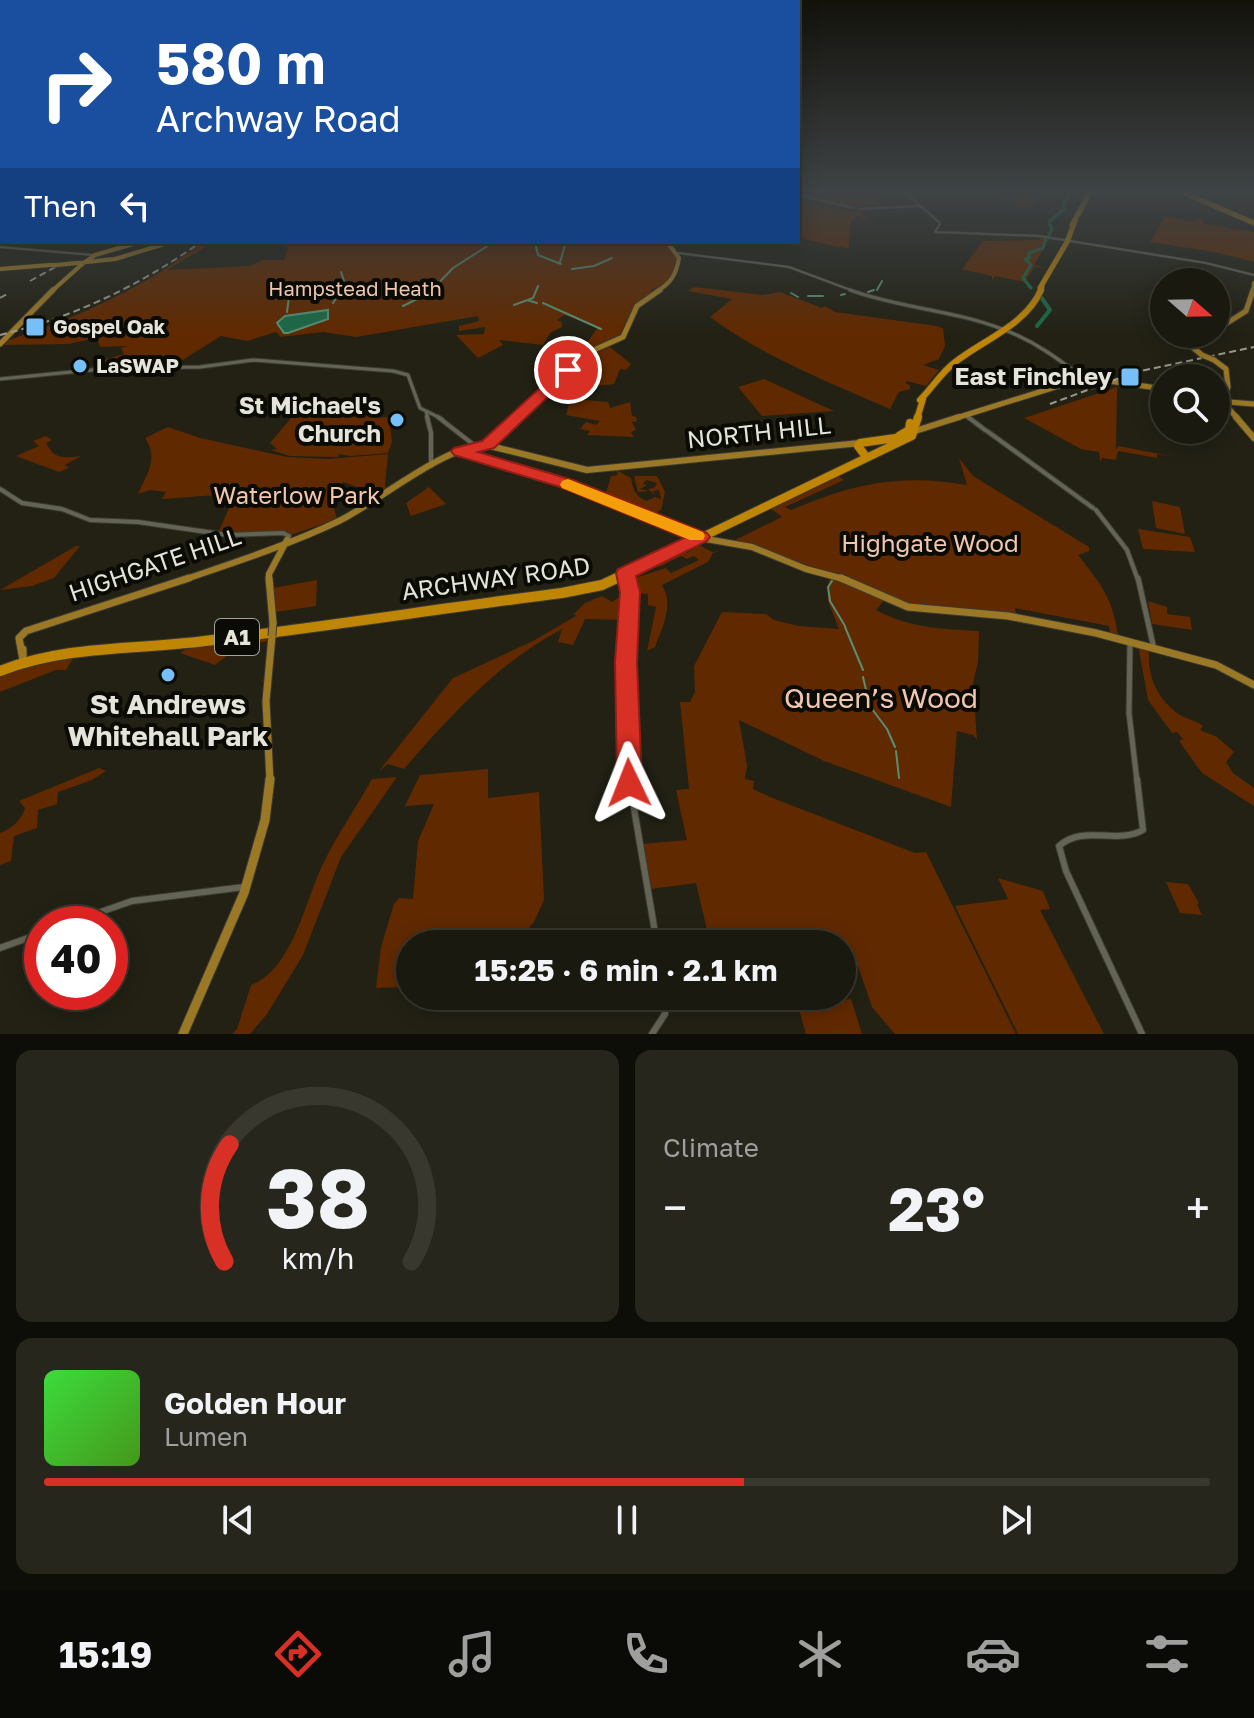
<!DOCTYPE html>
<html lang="en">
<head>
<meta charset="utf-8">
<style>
	body { margin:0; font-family:"Golos Text",sans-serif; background:#27261d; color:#f1f3f6; height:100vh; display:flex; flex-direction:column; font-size:30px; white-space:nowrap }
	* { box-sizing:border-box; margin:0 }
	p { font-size:26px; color:#9fa09e }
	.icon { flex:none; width:44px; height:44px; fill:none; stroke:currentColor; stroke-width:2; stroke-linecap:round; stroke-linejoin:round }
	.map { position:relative; height:1034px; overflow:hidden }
	.side { display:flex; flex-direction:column; gap:16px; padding:16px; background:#0e0e08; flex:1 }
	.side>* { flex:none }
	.hud { position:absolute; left:0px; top:0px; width:800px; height:244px; box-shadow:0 4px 20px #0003,0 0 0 2px #38382f; background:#1a4fa0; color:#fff; overflow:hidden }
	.needle { width:52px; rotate:110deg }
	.controls { position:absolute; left:1150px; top:268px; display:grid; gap:16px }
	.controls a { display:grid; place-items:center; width:80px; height:80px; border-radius:50%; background:#1a190f; box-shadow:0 4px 20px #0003,0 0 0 2px #38382f; font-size:40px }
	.speed { position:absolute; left:24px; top:906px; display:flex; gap:16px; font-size:40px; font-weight:700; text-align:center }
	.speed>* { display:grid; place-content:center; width:104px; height:104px; border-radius:50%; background:#1a190f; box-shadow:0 4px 20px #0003,0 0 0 2px #38382f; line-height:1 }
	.speed .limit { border:12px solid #d22; background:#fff; color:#111 }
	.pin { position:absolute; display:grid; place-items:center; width:68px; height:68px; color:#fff; margin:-34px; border:4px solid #fff; border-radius:50%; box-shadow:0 2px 8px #0007 }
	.me { position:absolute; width:88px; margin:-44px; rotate:358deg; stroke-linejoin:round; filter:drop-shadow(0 0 6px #0008) }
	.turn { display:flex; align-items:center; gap:28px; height:168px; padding:0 24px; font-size:36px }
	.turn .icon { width:104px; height:104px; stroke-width:2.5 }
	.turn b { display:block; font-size:56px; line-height:68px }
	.then { display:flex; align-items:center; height:76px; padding:0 24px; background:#0003; gap:16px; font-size:30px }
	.big { font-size:60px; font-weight:700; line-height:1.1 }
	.side .tile { flex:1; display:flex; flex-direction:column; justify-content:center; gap:12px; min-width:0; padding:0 28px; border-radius:16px; background:#27261d }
	.side .dial { align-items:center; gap:0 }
	.dial svg { height:208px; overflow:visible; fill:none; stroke:#38382f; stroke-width:7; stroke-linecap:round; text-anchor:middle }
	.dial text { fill:#f1f3f6; stroke:none }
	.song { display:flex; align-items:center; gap:24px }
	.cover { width:96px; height:96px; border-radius:12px; background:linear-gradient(135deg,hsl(120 70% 55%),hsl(100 70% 35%)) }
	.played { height:8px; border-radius:4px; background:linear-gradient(90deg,#d93025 60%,#38382f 60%) }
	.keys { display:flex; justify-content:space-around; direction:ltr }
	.heat { display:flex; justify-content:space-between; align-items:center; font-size:44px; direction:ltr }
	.side .tiles { flex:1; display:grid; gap:16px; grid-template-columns:1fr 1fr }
	.tile:last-child { grid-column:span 2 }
	.trip { position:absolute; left:396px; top:930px; width:460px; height:80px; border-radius:40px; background:#1a190f; box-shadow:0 4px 20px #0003,0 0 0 2px #38382f; font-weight:700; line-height:80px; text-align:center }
	.tabs { display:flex; height:128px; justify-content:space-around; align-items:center; background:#0a0a06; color:#9fa09e }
	.tabs .icon { width:56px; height:56px }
	.tabs .on { color:#d93025 }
	.tabs b { font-size:36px; color:#f1f3f6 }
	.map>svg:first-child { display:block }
	.green { fill:#612900 }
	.water { fill:#1c6947; stroke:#588e73; stroke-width:2 }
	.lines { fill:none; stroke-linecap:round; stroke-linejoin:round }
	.stream { stroke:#588e73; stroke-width:2 }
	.river-far1 { stroke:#1c6947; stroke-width:3 }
	.river { stroke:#1c6947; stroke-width:4 }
	.minor-far4-casing { stroke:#3c3b32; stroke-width:3 }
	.minor-far3-casing { stroke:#3c3b32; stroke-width:5 }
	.minor-far2-casing { stroke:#3c3b32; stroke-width:6 }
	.minor-far1-casing { stroke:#3c3b32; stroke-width:7 }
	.minor-casing { stroke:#3c3b32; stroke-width:8 }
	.major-far4-casing { stroke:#3c3b32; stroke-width:5 }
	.major-far3-casing { stroke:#3c3b32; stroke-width:7 }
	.major-far2-casing { stroke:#3c3b32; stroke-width:8 }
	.major-far1-casing { stroke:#3c3b32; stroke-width:9 }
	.major-casing { stroke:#3c3b32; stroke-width:11 }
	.highway-far3-casing { stroke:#3c3b32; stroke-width:6 }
	.highway-far2-casing { stroke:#3c3b32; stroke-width:8 }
	.highway-far1-casing { stroke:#3c3b32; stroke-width:10 }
	.highway-casing { stroke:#3c3b32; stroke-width:12 }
	.minor-far4 { stroke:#646455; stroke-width:2 }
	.minor-far3 { stroke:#646455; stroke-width:3 }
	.minor-far2 { stroke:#646455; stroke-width:4 }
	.minor-far1 { stroke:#646455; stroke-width:5 }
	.minor { stroke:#646455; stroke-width:6 }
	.major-far4 { stroke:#9b7825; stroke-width:4 }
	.major-far3 { stroke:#9b7825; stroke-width:5 }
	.major-far2 { stroke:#9b7825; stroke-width:6 }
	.major-far1 { stroke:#9b7825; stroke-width:7 }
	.major { stroke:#9b7825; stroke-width:9 }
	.highway-far3 { stroke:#bf8505; stroke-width:5 }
	.highway-far2 { stroke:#bf8505; stroke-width:6 }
	.highway-far1 { stroke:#bf8505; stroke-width:8 }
	.highway { stroke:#bf8505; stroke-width:10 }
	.rail { stroke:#97978c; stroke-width:2; stroke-dasharray:7 4; stroke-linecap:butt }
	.major-bridge-far2-casing { stroke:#3c3b32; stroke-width:5; stroke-linecap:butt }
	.major-bridge-far1-casing { stroke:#3c3b32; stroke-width:7; stroke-linecap:butt }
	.major-bridge-casing { stroke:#3c3b32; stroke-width:9; stroke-linecap:butt }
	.major-bridge-far2 { stroke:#9b7825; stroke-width:4 }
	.major-bridge-far1 { stroke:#9b7825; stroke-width:5 }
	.major-bridge { stroke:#9b7825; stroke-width:7 }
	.route { fill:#d93025; stroke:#8d1f18; stroke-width:2 }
	.slow { fill:#f59e0b }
	.poi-dot { fill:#77c0f7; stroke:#0b0b06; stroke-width:3 }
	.labels { text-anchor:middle; stroke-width:8; stroke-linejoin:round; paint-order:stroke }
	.far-park-label { font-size:20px; fill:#f1c6af; stroke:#0b0b06 }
	.far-poi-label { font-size:20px; font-weight:bold; fill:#e4e4db; stroke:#0b0b06; text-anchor:start }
	.shield { fill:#0b0b06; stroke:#a3a39b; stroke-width:2 }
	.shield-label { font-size:22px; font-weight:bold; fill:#e4e4db }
	.poi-label { font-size:24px; font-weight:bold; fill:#e4e4db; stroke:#0b0b06; text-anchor:end }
	.street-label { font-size:24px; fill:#e4e4db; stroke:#0b0b06 }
	.park-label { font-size:24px; fill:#f1c6af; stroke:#0b0b06 }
	.near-park-label { font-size:28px; fill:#f1c6af; stroke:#0b0b06 }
	.near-poi-label { font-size:28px; font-weight:bold; fill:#e4e4db; stroke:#0b0b06 }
</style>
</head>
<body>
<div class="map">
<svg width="1254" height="1034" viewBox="0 0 1254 1034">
	<rect width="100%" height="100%" fill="#222114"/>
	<path class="green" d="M798,189H864L875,192L871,195L886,208L854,205L855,207L798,194Z
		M981,189H1036L1043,193L1031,207H1022Z
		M798,202L855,212L859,209L869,221L857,215L850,224L849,249L798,238Z
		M1165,216L1194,222L1201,217L1204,224L1254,232V262L1214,252L1150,242Z
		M1041,237L1049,239L1034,265L1047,268L1034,267L1025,282L1032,288L1026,287H1029L1024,282L995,276L992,280V276L962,269L983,241L1039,240Z
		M203,242H214L167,270L250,266L262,260H284L288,248L277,242H665L677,259L669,282L651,290L653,294L632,309L619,337L589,350H582L598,327L564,315L557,320L562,322V327L550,333L543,345L499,340L503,345L478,358L456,335L484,334L485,327L459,331V326L479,321L478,316L356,337L323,332L281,337L276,332L247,341L221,336L173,366L91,368L97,362L124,354L121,348L128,346L100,347L97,338L68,344L1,345L6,341C78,317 145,288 203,242Z
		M694,287L763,295L780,292L822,308L825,306L835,312L937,326L943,328L945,346L939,359L923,365L939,370L926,386L907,381L905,383L910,385V389L899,392L890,409C828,382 764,357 710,317L732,299L688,291Z
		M610,347L631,364L626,370L620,369L614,384L587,387L571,381L570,375C580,362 594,353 610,347Z
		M764,379L834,411L762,416L738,387Z
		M1117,387L1116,450L1118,446L1176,457L1157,454V458L1118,451L1116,460L1102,458L1100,462L1099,452L1081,449L1024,418Z
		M575,399L608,402L610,408L630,402L632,416L636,417L637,421L632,422L636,430L631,432L634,437L587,435L590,431L580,429L586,422L596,425L600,421L566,415L569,404Z
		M297,411H376V418L389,417L392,442L388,453L350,456L339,454L338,457L290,456L271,450L277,449L270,443Z
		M168,427L200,438L287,457L328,459L388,454L385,487L388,489L379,495L343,482L332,501L337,519L291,535L286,531L253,535L219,531L229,508L231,494L162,499L166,492L150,490L138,494C147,474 159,458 145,438Z
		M46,436L52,440L46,443C54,457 58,459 81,456L65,465L69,468L59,472L16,456L39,446L33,441Z
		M959,458L973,476L1089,547V551L1078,555C1101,584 1113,598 1118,636L1110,634L1109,626L1015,608L1016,615L924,609L750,544L733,541L782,517L769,507L837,475L844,480L785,507L791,510C852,484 900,473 967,485Z
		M616,470L631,478C633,489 635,497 647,501L655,497L661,499L659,490L653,491L655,495L648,489L654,488L657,483L646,480L643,484L647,485L640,489L649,491L638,492L634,476H657L665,492L661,510L652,515L605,496L611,476L618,475Z
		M429,487L446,504L411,516L406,503Z
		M1152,501L1180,507L1185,534L1156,528Z
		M1138,529L1190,537L1195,552L1143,549Z
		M690,545L692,547L685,551L687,553L699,545L712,552L719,551L713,553L708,562L662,585C674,605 663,626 655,647L647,651L656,607L648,605V594L633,593L631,579L666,568L671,573L699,560L694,556L687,559L681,556L661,566L633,572Z
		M76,546H80L54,578L32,586L0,590Z
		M829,577L885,599L876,610C909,628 942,629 979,631L978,662L973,683L977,740L973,735L957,731L951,807L824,761L739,720L747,765L745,779L754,781L753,789L770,797L915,853L926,852L1016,1034H895L872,1007L858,966L842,969V944H807L795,939L786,944H736L734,941L710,943L696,883L650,889L643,844L687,840L676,790L689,789L680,702H690L695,692L694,666L722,612L766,614L774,620L799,626L839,629L828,601Z
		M317,580L316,606L275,612L273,588Z
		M626,593L625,620L585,619L573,645L558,642L562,629C499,662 450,716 404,769L388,764L379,771L453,678L533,641L576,616L574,614L585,603L602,596L612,602Z
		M1148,601L1167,607V614L1190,617L1192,630L1152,624Z
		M269,636L268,641L237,648L215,665L180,653L190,646Z
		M1133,646L1149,650C1147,677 1158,700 1180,715C1188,720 1196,720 1203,726L1200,730L1217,737L1234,752L1226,762L1233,773L1254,788V806L1202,773L1179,741L1183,739L1177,732L1172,733L1148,700L1139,650Z
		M75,655L66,670H56L0,692V675L7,671Z
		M99,768L106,771L92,780L58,792L57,804L38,810L37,828L14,836L11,861L0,865V833C13,828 22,819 25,808L19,801Z
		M488,769V798L539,792L544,900L534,922L517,942L410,944L406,987L376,988L381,947L394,904L399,898L413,899L418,841L434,804L405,806L420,775Z
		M397,777L341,857L303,955L267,1014L250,1034H232L237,1029L251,985C294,969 305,898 325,860C339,832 357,806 372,779Z
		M998,878L1043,891L1050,909L1040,910L1104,1034H1018L955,906L1008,899Z
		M1166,882L1188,884L1199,903L1197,904L1202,915L1180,913Z
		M851,999L862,1034H806L798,1006Z"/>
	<path class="water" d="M328,310V319L288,333H284L277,323L285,316Z"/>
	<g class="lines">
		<path class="stream" d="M535,242L538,255L561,264
			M560,262L566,242
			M572,269L594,266L612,258
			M877,290L882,281
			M868,292L874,290
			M791,293L798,297
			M841,295L845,294
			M808,296H823
			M527,300L537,303
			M333,303L345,284L341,272
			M543,303L601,329
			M514,305L533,298L538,286
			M403,306L429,293L453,268L489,245
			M287,312L290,289
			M264,496L271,494
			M832,581L828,587L830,601L845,626
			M845,627L863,670
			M863,677L870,707
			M872,709L887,729L895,747
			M896,751L899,778"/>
		<path class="river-far1" d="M1091,194L1101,192
			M1050,221L1064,209V202L1070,194L1086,193
			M1048,237L1052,229L1049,223
			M1031,288L1023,278L1031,265L1025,259L1029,258V253L1043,248L1046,238"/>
		<path class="river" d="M1037,326L1050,310L1041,297"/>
		<defs>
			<path id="minor-far4" d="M901,189L940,223
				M798,195L854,208
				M858,209L921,206
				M940,224L935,232L1039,236L1206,263L1254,275
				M0,247L93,255
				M678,253L789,267L856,292"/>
			<path id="minor-far3" d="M850,290C899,308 953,310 1002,329C1035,341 1060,360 1087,381
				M0,379L112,368L200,367L253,360L393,371L408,375L420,408L442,419
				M426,411L428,419
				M966,416L970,419"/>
			<path id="minor-far2" d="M427,417L431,433V466
				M438,417L474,445
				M968,417L985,430
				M987,431L1093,508
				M0,489L22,503L62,509L90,520L138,522L228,535L283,533L289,536L288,539
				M1096,510L1127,550L1138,580
				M625,574L626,580"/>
			<path id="minor-far1" d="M626,578L630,594L626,662L629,781
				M1138,578L1154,649
				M1130,642L1129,713L1137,781"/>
			<path id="minor" d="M629,779L657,944
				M1137,779L1143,830C1116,845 1084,824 1059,846L1066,871L1142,1034
				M66,924L132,901L244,887
				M0,948L42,933
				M652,1034L665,1014L666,996"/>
			<path id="major-far4" d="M57,265L115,259L171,242
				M81,265L95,255L140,242
				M0,269L50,265
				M51,292L81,265
				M656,292C671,283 676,275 679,258L667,242
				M1253,292L1254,283"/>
			<path id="major-far3" d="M1216,330L1246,311L1253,290
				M0,344L53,290
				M1202,355L1191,346L1204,334
				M1214,360L1226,369L1228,387L1223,402
				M1216,401L1254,404
				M1223,402L1238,419
				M514,419L587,353L623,337L637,306L660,290
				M953,419L1068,383L1109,381L1164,389"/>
			<path id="major-far2" d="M1236,417L1254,438
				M912,432L959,417
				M486,445L516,417
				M459,451L566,484L706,539L752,547L806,569L847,580
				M183,580C233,563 291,544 339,521C378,502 445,445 486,445L587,470L860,443
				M269,580V574L287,540"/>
			<path id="major-far1" d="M269,578L273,623
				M841,578L908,607L1008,616L1096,633L1216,665L1254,685
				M23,649V660L19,638L26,631L189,578
				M270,781L266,701L272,636"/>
			<path id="major" d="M183,1034L244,893L265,820L270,779"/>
			<path id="highway-far3" d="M1175,189L1254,223
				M1072,225L1089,194L1096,189
				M1040,288L1067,242L1075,221
				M1040,292L1042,286"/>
			<path id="highway-far2" d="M920,400C932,388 941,373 954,363C983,340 1026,325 1041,290
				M917,419L923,399"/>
			<path id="highway-far1" d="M899,436L909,430L910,423
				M864,454L858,446L860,443L903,437
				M613,580L912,436L918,417"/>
			<path id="highway" d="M0,671C66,645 135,650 205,641C324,627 443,608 562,593L602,585L617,578"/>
		</defs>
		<use href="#minor-far4" class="minor-far4-casing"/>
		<use href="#minor-far3" class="minor-far3-casing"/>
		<use href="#minor-far2" class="minor-far2-casing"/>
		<use href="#minor-far1" class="minor-far1-casing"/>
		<use href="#minor" class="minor-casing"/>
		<use href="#major-far4" class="major-far4-casing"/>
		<use href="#major-far3" class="major-far3-casing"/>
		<use href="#major-far2" class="major-far2-casing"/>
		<use href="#major-far1" class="major-far1-casing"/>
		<use href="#major" class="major-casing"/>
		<use href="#highway-far3" class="highway-far3-casing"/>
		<use href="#highway-far2" class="highway-far2-casing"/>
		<use href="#highway-far1" class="highway-far1-casing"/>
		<use href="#highway" class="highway-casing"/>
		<use href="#minor-far4" class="minor-far4"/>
		<use href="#minor-far3" class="minor-far3"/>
		<use href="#minor-far2" class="minor-far2"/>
		<use href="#minor-far1" class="minor-far1"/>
		<use href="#minor" class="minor"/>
		<use href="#major-far4" class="major-far4"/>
		<use href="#major-far3" class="major-far3"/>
		<use href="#major-far2" class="major-far2"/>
		<use href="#major-far1" class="major-far1"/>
		<use href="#major" class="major"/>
		<use href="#highway-far3" class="highway-far3"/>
		<use href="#highway-far2" class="highway-far2"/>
		<use href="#highway-far1" class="highway-far1"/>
		<use href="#highway" class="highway"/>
		<path class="rail" d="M30,281L57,266
			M0,298L9,293
			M0,335C74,317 139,286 201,242
			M1050,404L1136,372L1254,347"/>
		<defs>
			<path id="major-bridge-far2" d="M50,265H57"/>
			<path id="major-bridge-far1" d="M1202,355L1214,360"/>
			<path id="major-bridge" d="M272,636L273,623"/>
		</defs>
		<use href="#major-bridge-far2" class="major-bridge-far2-casing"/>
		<use href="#major-bridge-far1" class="major-bridge-far1-casing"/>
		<use href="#major-bridge" class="major-bridge-casing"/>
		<use href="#major-bridge-far2" class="major-bridge-far2"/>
		<use href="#major-bridge-far1" class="major-bridge-far1"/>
		<use href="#major-bridge" class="major-bridge"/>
	</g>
	<linearGradient id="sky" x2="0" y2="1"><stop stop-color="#13120b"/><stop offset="0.57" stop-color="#3e4345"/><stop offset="1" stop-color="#3e4345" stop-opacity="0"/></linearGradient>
	<rect width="1254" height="334" fill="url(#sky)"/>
	<path class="route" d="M568,366L573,367V373L494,448L478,452L573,480L707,533L710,537L707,541L636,576L640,592L637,662L642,783L638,791L629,794L620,791L617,783L615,662L620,592L616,573L618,569L684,538L560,487L454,455L451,451L454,448L482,441L563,367Z"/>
	<path class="slow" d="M568,479L703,532L705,536L703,540H690L562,488L560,485L562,481Z"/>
	<g class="poi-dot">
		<rect x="25" y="317" width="20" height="20" rx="4"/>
		<circle cx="80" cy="366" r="8"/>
		<rect x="1120" y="367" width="20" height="20" rx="4"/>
		<circle cx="397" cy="420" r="8"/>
		<circle cx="168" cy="675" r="8"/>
	</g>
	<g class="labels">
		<g class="far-park-label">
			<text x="355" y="296">Hampstead Heath</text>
		</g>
		<g class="far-poi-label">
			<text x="53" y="334">Gospel Oak</text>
			<text x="96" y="373">LaSWAP</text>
		</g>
		<rect class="shield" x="215" y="619" width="44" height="36" rx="6"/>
		<g class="shield-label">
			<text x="237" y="645">A1</text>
		</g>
		<g class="poi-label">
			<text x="1112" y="385">East Finchley</text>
			<text x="381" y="414">St Michael's<tspan x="381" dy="28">Church</tspan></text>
		</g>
		<g class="street-label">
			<text transform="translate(759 433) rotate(-6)" y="8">NORTH HILL</text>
			<text transform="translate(155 565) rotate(-19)" y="8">HIGHGATE HILL</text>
			<text transform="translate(496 579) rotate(-8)" y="8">ARCHWAY ROAD</text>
		</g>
		<g class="park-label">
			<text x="297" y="504">Waterlow Park</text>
			<text x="930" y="552">Highgate Wood</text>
		</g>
		<g class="near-park-label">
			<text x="881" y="708">Queen’s Wood</text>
		</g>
		<g class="near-poi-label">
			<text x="168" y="714">St Andrews<tspan x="168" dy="32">Whitehall Park</tspan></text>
		</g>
	</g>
</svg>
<div class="controls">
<a><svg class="needle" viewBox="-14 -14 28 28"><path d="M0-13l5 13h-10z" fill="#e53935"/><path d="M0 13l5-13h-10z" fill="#9fa09e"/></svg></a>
<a><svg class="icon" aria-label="search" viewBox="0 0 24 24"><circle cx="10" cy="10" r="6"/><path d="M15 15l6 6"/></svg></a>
</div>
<div class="speed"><div class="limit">40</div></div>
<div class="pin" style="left:568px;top:370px;background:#d93025"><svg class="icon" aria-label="arrive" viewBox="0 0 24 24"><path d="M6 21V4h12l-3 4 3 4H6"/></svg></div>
<svg class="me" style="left:629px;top:783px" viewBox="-20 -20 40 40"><path d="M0-17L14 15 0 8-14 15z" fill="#d93025" stroke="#fff" stroke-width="4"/></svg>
<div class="trip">15:25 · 6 min · 2.1 km</div>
<div class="hud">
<div class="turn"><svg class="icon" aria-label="right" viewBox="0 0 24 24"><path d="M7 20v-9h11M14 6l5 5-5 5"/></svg><div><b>580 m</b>Archway Road</div></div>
<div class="then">Then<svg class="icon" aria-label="left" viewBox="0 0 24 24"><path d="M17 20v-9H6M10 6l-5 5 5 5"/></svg></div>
</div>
</div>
<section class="side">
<div class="tiles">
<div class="tile dial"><svg viewBox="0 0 100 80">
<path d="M14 69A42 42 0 1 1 86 69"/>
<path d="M14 69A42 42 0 0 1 16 24" stroke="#d93025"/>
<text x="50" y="56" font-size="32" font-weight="700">38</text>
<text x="50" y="72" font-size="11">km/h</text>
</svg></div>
<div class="tile"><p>Climate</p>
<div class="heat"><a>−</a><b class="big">23°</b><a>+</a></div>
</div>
<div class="tile">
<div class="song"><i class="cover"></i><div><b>Golden Hour</b><p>Lumen</p></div></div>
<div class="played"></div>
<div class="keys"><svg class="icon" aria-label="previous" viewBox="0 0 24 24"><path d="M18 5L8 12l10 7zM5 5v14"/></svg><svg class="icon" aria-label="pause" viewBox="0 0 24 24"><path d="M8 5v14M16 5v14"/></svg><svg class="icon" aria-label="next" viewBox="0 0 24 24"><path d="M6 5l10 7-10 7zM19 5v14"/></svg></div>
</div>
</div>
</section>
<nav class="tabs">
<b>15:19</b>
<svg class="icon on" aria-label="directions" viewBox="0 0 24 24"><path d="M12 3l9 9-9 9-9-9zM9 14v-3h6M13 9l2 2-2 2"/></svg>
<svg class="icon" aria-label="music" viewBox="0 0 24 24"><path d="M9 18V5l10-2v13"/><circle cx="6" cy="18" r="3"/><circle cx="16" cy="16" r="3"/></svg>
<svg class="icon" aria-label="phone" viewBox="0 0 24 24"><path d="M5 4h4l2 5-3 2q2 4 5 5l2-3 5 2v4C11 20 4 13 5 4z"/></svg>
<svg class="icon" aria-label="climate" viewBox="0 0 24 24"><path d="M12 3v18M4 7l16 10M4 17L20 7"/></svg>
<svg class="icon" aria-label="car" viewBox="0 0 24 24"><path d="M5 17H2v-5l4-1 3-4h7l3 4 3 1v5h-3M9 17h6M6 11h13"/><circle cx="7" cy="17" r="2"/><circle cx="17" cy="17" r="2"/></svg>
<svg class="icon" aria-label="filters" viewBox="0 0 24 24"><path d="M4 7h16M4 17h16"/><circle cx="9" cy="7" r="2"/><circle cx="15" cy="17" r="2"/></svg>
</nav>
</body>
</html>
